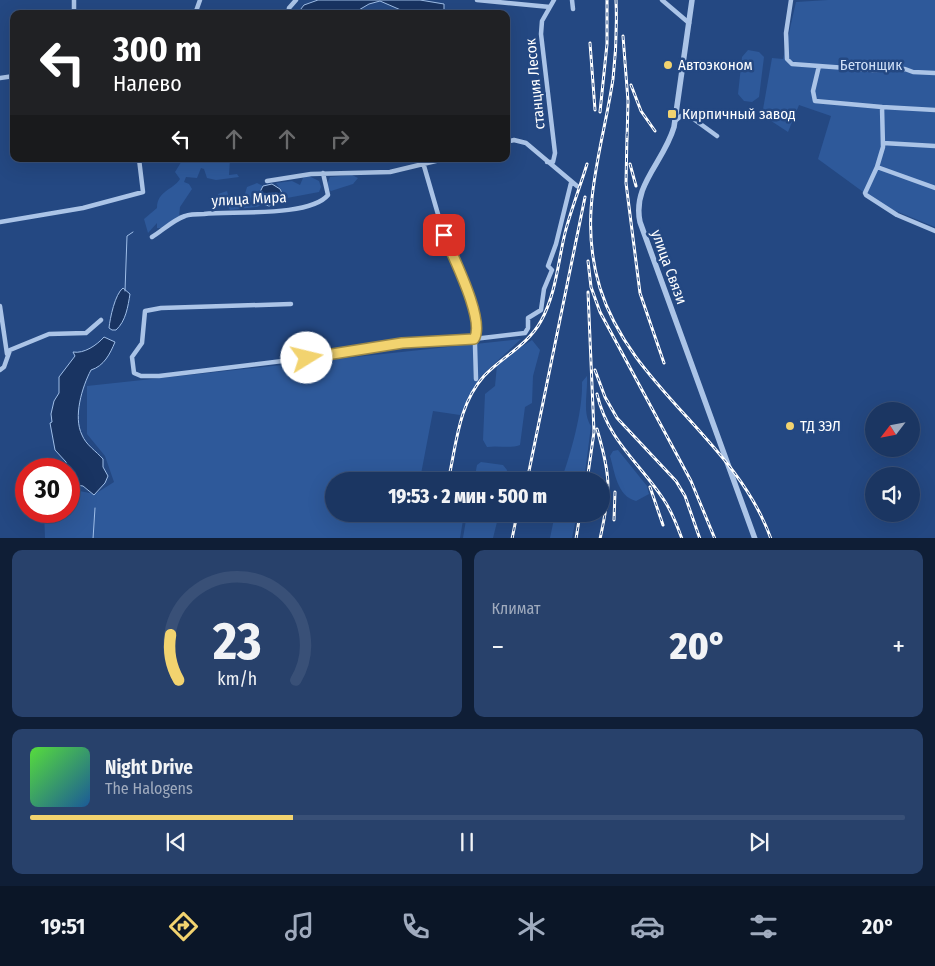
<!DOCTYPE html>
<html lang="ru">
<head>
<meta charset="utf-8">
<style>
	body { margin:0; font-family:"Fira Sans Condensed",sans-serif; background:#28416b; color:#f1f3f6; height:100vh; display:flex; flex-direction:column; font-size:19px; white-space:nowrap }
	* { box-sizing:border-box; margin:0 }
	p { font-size:16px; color:#a0abbe }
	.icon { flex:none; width:28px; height:28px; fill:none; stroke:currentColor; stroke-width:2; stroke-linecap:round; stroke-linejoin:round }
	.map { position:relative; height:538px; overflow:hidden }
	.details { display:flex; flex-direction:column; gap:12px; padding:12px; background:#0f1e36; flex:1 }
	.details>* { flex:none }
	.hud { position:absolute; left:10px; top:10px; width:500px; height:152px; border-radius:10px; box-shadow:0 5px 20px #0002,0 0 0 1px #395077; background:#202124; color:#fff; overflow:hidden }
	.needle { width:32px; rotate:238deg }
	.controls { position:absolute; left:865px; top:402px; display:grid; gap:10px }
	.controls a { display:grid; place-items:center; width:55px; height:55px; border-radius:50%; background:#1b3662; box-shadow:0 5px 20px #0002,0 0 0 1px #395077; font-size:25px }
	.speed { position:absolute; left:15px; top:458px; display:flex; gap:10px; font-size:25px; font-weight:700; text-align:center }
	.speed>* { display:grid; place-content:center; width:65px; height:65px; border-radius:50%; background:#1b3662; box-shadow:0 5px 20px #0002,0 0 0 1px #395077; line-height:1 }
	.speed .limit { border:8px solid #d22; background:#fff; color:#111 }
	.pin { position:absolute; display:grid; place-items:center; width:42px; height:42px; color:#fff; margin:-21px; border-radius:10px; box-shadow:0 2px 8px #0006 }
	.me { position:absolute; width:55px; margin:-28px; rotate:81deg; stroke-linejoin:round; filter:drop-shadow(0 0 4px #0008) }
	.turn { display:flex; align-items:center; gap:18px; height:105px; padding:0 20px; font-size:22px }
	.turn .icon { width:65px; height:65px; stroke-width:2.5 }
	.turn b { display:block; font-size:35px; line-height:42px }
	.lanes { display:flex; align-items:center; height:48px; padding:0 20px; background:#0003; justify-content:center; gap:25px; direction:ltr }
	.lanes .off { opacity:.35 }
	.big { font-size:38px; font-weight:800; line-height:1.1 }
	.details .tile { flex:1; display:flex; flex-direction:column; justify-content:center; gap:8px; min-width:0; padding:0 18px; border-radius:10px; background:#28416b }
	.details .dial { align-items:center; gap:0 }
	.dial svg { height:130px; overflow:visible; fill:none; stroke:#395077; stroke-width:7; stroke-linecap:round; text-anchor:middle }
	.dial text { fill:#f1f3f6; stroke:none }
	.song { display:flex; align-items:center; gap:15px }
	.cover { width:60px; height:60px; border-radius:8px; background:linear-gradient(135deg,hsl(110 70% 55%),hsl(210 70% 35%)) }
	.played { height:5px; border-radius:2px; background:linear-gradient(90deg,#f2d36f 30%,#395077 30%) }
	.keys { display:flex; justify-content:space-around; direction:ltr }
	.heat { display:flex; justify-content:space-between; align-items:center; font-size:28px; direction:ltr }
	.details .tiles { flex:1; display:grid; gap:12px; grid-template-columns:1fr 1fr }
	.tile:last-child { grid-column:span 2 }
	.trip { position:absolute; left:325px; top:472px; width:285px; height:50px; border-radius:25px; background:#1b3662; box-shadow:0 5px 20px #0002,0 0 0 1px #395077; font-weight:800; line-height:50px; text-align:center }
	.tab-bar { display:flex; height:80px; justify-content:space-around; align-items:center; background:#0b1627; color:#a0abbe }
	.tab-bar .icon { width:35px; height:35px }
	.tab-bar .active { color:#f2d36f }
	.tab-bar b { font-size:22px; color:#f1f3f6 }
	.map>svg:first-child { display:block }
	.green { fill:#2e599a }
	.water { fill:#193462; stroke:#9fbee8 }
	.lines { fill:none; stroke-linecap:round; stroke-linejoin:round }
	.stream { stroke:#9fbee8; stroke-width:1 }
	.minor { stroke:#abc4e7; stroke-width:4.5 }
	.tertiary { stroke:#abc4e7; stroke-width:5.5 }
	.rail-casing { stroke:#fff; stroke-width:3 }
	.rail { stroke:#244882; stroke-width:1; stroke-dasharray:4; stroke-linecap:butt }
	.route-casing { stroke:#9d8948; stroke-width:12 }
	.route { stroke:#f2d36f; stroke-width:9 }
	.poi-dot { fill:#f2d36f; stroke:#244882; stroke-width:2 }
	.labels { text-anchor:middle; stroke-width:5; stroke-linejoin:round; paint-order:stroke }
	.poi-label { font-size:15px; fill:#fff; stroke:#244882; text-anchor:start }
	.park-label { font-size:15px; fill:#cfdff6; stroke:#244882 }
	.street-label { font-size:15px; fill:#fff; stroke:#244882 }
</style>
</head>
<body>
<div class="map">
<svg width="935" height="539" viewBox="0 0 935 539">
	<rect width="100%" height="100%" fill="#244882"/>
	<path class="green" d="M828,0H935V227L881,205L818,159L831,116L799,105L788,132L762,115L772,58L783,59L796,2Z
		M748,50L759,52L764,57L759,97L752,102L744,101L738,94L742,57Z
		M183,159H204L209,163L216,159H230L229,175L237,174L239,177L216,180L207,178L204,169L201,168L197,178L186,177L184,182L189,184L192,189L180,207L179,217L163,228H157V223L148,233L144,219L157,208C157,191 173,190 180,179L175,172Z
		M352,175L358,178L353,184L331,191L328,189L327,184L330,177Z
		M309,176L319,181L321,187L319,192L287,198L276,183L292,181L300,185L303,178Z
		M257,183L263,186L260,199L263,204L257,207L230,210L226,202L219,199L218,194L227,191L229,198L244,197L247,187Z
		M521,339L481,376L460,415L433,411L421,474L449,481H334V514H464L460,538H45L44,511H69V489L95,494L114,482L105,456L87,434V386Z
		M532,340L540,350L533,376L532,403L525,407L520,445C509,449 499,445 487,447L483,440L485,394L495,386L497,365L504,358Z
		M587,376C588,392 582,413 591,426L584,481H561C571,453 583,411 582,382Z
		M618,450L647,486L649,494L636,501C617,496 615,473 610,456L613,451Z
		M481,462L503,465L507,470L505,481H474L477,465Z
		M467,514H499L493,538H463Z
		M555,514H577L572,538H550Z"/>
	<path class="water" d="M318,0H420L444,4V11L441,14L435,12L410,14L380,1L369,4L352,14H297L304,5Z
		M272,184L280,189L284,197L282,201L269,206L263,204L259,194L263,186Z
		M123,288L130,294C128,306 126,321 116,330H112L109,328C110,318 115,294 123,288Z
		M104,337L115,342C110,354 104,366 91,370C82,387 73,417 82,435C86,445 96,451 103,459V467L108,476L105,483L94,495L83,486L76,485L72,481L66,462L55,450L50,423L52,422L51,414L54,401L59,393V377L75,356L73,352C84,354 97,345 104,337Z"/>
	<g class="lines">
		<path class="stream" d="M125,291L127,236L133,232
			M93,539L95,508"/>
		<path class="minor" d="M477,0L550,7
			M572,0L573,9
			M662,0L689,23
			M791,0L786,33L787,59L792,64L819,66L813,91L815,101L882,107L883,147L877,167L935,188
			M74,14V0
			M195,14L200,0
			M288,14L289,8L296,0
			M819,66L873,70L905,69L913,72L935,73
			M0,78L14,76
			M882,107L935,110
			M675,121L681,116L688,115L717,136
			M506,142L514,140L526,143L577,186
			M883,143L935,146
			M422,159L444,235L474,311L476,379
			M547,162H553L555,153L541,34L542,21L554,0
			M877,167L865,193L866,195L897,215L935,231
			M267,181L311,174L390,172L444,159
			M0,222L83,208L143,192L139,159
			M152,237C162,231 173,220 185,216C190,214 198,214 204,214C233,211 310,217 328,195L323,173
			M291,304L161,308L145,311L142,343L132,357L134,373L141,376H159L307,358L402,343L474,339L525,333L528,328V318L541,310L544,289L552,270L548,266L556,244L571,183
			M0,306L7,354
			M0,370L4,367L10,350L49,334L86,333L101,320"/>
		<path class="tertiary" d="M692,0L674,127C664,162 632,185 640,222L755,539"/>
		<defs>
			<path id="rail" d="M616,0C617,26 616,53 613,79C602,152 577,214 600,288C631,388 736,440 771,539
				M623,36L628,101L627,140
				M590,43L595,110
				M631,85L641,111L655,131
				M600,112L607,44V0
				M627,134L626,183L640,293L664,363
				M630,164L636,186
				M588,261L591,287L600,312L691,481L715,539
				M595,370L605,397L617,418L676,481L685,496L700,539
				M597,394C608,441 639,462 664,500C672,512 677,525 682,539
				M597,429C611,477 611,489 600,539
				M450,472C457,438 460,403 484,376C502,357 528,345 541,321C556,294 558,262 565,233C571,210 580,187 587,164
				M527,481L585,197
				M587,481L594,432L588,292
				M650,487L663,525
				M614,520L615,492
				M512,539L517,514
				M576,539L580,514"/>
		</defs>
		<use href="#rail" class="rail-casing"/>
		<use href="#rail" class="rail"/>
	</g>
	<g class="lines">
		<defs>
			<path id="route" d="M307,358L402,343L474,339C486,321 452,255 444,235"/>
		</defs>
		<use href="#route" class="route-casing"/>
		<use href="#route" class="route"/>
	</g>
	<g class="poi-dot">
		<circle cx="668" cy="65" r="5"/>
		<rect x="667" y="109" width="10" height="10" rx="2.5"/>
		<circle cx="790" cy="426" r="5"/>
	</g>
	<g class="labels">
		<g class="poi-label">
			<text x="678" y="70">Автоэконом</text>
			<text x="682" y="119">Кирпичный завод</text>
			<text x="800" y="431">ТД ЗЭЛ</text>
		</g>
		<g class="park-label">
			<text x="871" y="70">Бетонщик</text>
		</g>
		<g class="street-label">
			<text transform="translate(535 84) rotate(-96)" y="5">станция Лесок</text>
			<text transform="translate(249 199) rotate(-3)" y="5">улица Мира</text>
			<text transform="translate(669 267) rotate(70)" y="5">улица Связи</text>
		</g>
	</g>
</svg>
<div class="controls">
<a><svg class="needle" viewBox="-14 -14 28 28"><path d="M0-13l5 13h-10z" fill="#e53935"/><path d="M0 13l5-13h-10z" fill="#a0abbe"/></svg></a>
<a><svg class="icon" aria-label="sound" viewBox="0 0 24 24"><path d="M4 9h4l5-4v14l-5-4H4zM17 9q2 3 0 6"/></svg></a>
</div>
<div class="speed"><div class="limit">30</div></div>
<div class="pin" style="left:444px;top:235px;background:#d93025"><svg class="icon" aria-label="arrive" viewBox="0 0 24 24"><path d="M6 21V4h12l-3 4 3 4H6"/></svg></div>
<svg class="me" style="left:307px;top:358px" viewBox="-20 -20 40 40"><circle r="19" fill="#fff"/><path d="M0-13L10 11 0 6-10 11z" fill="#f2d36f"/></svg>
<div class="trip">19:53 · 2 мин · 500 m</div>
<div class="hud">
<div class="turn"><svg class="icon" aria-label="left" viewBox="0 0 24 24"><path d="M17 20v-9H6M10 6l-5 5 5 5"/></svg><div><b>300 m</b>Налево</div></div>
<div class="lanes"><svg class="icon" aria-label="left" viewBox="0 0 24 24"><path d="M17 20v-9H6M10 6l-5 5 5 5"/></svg><svg class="icon off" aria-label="ahead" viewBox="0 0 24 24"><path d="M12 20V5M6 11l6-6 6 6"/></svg><svg class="icon off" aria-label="ahead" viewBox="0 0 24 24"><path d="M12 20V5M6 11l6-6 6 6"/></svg><svg class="icon off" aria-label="right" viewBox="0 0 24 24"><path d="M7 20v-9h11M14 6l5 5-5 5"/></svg></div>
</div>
</div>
<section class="details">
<div class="tiles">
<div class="tile dial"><svg viewBox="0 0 100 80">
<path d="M14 69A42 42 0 1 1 86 69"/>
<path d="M14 69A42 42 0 0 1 9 41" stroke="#f2d36f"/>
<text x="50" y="56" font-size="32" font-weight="700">23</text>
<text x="50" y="72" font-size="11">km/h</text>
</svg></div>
<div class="tile"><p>Климат</p>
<div class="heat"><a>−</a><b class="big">20°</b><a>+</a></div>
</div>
<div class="tile">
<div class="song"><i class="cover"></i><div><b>Night Drive</b><p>The Halogens</p></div></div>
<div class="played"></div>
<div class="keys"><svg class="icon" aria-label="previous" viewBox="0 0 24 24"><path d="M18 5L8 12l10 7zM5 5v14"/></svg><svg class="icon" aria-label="pause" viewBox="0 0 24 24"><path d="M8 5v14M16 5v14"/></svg><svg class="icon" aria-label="next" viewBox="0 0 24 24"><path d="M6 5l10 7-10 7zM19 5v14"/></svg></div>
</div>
</div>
</section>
<nav class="tab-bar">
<b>19:51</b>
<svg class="icon active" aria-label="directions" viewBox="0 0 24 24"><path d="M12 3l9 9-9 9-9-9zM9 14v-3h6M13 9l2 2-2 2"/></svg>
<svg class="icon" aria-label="music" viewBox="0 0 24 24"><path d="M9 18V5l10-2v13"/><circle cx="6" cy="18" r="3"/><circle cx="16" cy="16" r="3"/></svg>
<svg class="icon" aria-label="phone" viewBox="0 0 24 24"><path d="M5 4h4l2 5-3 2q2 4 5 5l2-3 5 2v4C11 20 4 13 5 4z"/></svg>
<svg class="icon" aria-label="climate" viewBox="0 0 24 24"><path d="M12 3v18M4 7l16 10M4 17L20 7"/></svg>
<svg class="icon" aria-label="car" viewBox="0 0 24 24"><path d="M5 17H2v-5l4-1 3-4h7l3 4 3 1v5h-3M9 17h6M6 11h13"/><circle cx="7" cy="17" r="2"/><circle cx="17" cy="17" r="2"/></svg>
<svg class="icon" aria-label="filters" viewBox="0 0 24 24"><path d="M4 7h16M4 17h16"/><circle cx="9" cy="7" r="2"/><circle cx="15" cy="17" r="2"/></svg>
<b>20°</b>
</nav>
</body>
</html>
